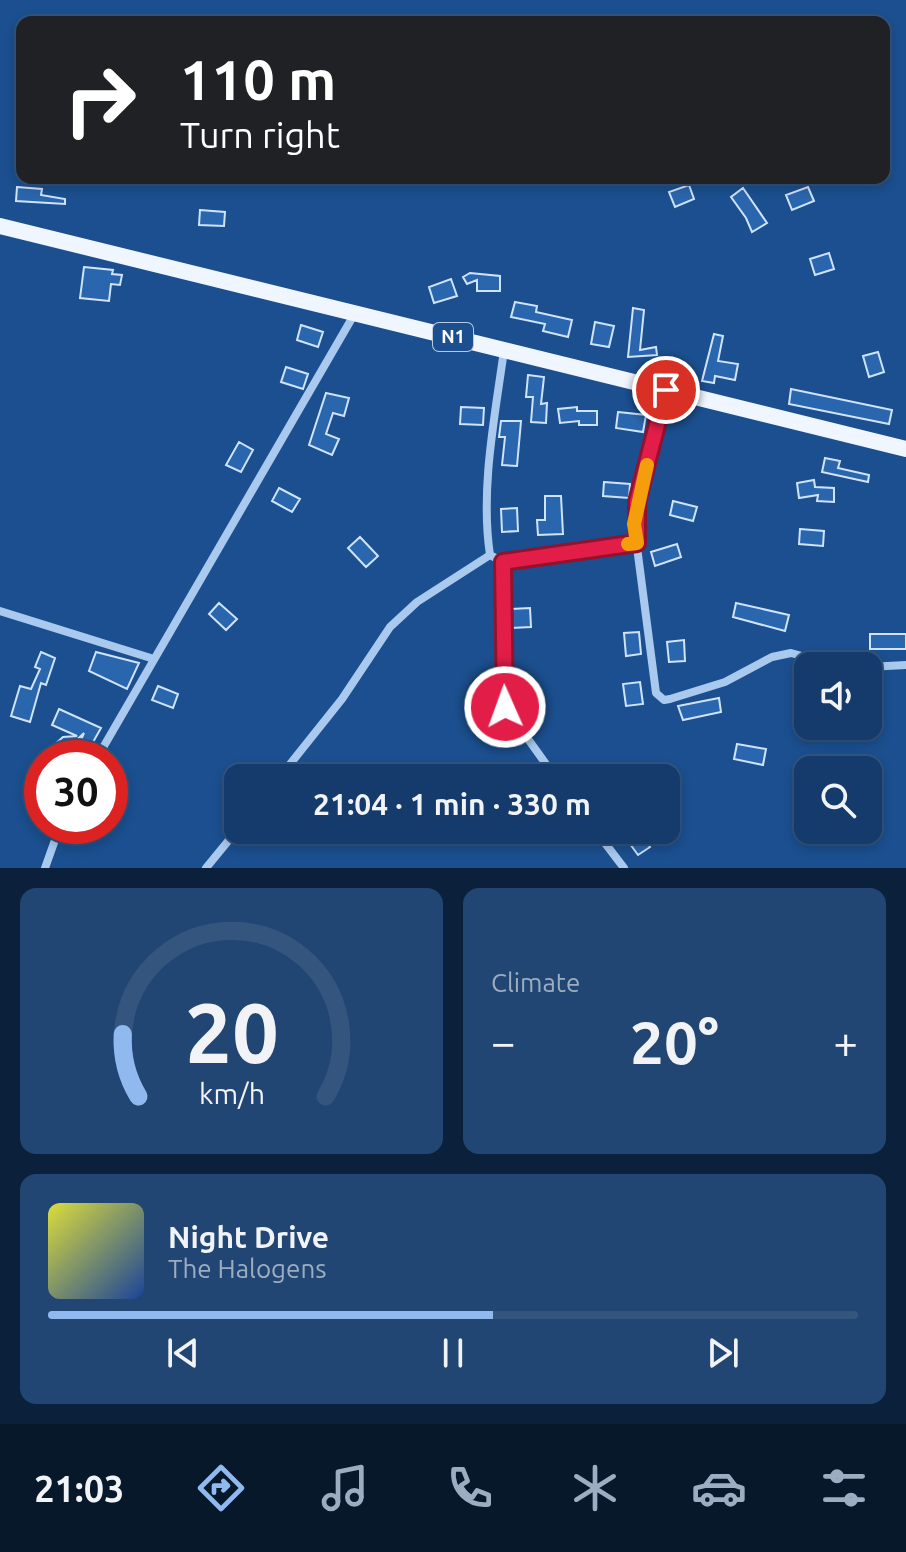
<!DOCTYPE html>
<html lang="en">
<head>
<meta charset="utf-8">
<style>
	body { margin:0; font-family:Ubuntu,sans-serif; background:#214673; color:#f1f3f6; height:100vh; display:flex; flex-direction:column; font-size:30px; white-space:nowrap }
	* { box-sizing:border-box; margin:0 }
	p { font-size:26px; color:#9dadc1 }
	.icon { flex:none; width:44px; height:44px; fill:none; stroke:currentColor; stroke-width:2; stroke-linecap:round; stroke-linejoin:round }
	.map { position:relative; height:868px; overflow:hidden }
	.panel { display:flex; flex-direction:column; gap:20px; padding:20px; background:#0b203b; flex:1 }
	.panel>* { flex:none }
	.hud { position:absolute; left:16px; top:16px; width:874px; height:168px; border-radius:16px; box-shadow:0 4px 12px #0003,0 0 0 2px #33557e; background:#202124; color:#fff; overflow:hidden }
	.fabs { position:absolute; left:794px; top:652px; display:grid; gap:16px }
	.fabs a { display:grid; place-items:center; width:88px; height:88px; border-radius:16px; background:#143b6b; box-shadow:0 4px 12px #0003,0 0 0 2px #33557e; font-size:40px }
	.speed { position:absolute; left:24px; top:740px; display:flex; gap:16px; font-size:40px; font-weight:700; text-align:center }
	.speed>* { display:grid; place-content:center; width:104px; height:104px; border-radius:50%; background:#143b6b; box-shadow:0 4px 12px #0003,0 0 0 2px #33557e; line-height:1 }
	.speed .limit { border:12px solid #d22; background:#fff; color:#111 }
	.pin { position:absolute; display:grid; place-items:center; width:68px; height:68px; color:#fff; margin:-34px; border:4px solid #fff; border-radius:50%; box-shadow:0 2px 8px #0007 }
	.me { position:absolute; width:88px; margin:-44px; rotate:358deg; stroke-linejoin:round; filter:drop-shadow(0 0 6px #0008) }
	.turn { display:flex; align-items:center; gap:28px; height:168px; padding:0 32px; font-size:36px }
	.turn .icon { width:104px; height:104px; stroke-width:2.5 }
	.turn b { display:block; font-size:56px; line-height:68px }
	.big { font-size:60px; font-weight:600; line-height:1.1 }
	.panel .widget { flex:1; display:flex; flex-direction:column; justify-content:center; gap:12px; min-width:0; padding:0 28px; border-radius:16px; background:#214673 }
	.panel .dial { align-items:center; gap:0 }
	.dial svg { height:208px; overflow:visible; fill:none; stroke:#33557e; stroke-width:7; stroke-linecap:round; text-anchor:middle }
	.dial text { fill:#f1f3f6; stroke:none }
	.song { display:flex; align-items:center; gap:24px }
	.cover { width:96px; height:96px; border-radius:12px; background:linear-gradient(135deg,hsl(60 70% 55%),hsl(220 70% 35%)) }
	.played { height:8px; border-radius:4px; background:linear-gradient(90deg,#90b9f0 55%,#33557e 55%) }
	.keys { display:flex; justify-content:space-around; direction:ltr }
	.heat { display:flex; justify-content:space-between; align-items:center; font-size:44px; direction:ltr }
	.panel .tiles { flex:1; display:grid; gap:20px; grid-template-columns:1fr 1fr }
	.widget:last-child { grid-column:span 2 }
	.trip { position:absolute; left:224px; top:764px; width:456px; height:80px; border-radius:16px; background:#143b6b; box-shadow:0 4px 12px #0003,0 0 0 2px #33557e; font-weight:600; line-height:80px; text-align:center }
	.dock { display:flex; height:128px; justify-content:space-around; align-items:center; background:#08182b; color:#9dadc1 }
	.dock .icon { width:56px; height:56px }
	.dock .selected { color:#90b9f0 }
	.dock b { font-size:36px; color:#f1f3f6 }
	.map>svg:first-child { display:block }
	.building { fill:#2a66ad; stroke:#cfe3fa; stroke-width:2 }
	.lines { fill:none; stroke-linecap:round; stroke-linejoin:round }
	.street { stroke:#a9c9ee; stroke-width:8 }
	.primary { stroke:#f0f6ff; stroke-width:16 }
	.route-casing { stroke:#92132f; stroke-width:20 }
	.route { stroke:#e11d48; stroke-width:14 }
	.slow { stroke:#f59e0b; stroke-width:14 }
	.labels { text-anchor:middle; stroke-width:8; stroke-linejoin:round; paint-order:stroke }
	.shield { fill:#1b4f8f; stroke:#bbcadd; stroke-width:2 }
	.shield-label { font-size:18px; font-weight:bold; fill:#fff }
</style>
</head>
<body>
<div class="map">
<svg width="906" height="868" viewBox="0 0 906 868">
	<rect width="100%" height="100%" fill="#1b4f8f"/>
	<path class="building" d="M689,185L694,199L675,207L669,192Z
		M17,187L42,189L41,195L65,199V204L16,201Z
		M808,187L814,201L792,210L786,195Z
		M743,188L767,223L752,232L746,218L731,197Z
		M200,210L225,212L224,226L199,225Z
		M829,253L834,269L815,275L810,259Z
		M84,267L113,270L112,274L122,275L120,285L111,284L109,301L80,298Z
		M470,273L500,276V291H477V280L467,284L463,277Z
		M451,279L457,296L434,303L429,287Z
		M515,302L537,306L536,312L572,320L568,337L543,331L545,324L511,317Z
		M633,308L644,310L640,350L656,347L657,355L628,357Z
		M595,322L614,326L609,347L591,344Z
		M301,325L323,332L318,347L297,340Z
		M714,334L723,336L718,361L738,364L735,380L715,376L714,383L702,381Z
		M878,352L884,372L869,377L863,356Z
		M286,367L308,374L303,389L281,382Z
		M528,375L544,377L541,404L547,403L546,423L531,422L533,397H526Z
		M791,389L892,410L889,424L789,404Z
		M326,393L349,398L344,416L333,413L326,434L339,439L332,455L309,445Z
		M461,407L484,408L483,425L460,424Z
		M577,407V411H597V425H579V421L560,423L558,409Z
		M618,412L646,415L643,432L616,428Z
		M501,421H521L517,466L502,465L505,437H499Z
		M239,442L253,450L241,472L226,465Z
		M825,458L840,461L838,468L869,475L868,482L822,472Z
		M814,480L815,487L834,488V502L817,501L818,495L799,498L797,483Z
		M604,482L630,484L629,498L603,496Z
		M279,488L300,499L292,512L272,501Z
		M545,496H561L563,534L538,535L537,520H545Z
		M673,501L697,507L693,521L670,515Z
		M517,508L518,531L502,532L501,509Z
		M800,529L824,531L823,546L799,544Z
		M360,537L378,556L366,567L348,548Z
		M677,544L681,557L655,566L651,552Z
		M219,603L237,619L226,630L209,614Z
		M736,603L789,615L785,631L733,617Z
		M530,608L531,627L511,628V609Z
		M639,632L641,654L626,656L624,633Z
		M870,634H906V649H870Z
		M684,640L685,661L669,662L667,642Z
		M41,652L55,658L46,685L41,683L30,722L11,716L20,686L31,689L40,669L35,667Z
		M96,652L139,663L127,689L89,671Z
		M640,682L643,704L626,706L623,684Z
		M158,686L178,694L173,708L152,700Z
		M719,698L721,712L683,720L678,706Z
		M59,709L101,728L84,758H73L84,733L62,754L54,745L63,737L77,736L52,725Z
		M737,744L766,749L763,765L734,759Z
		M635,830H639L650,847L638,855L625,837Z"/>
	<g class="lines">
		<path class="street" d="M504,350C495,416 480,489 490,555L503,562L637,543
			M666,391L634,524L656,693L664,700L670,699L725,682L772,657L791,653L839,666
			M503,562L505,707L556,778
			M0,611L154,659
			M868,667L906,665
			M97,758L355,313
			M279,778L342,699L390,627L417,602L490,555
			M595,830L624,868
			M45,868L60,826
			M206,868L238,829"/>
		<path class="primary" d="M0,226L906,449"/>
	</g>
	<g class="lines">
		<defs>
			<path id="route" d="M505,707L503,562L637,543V502L666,390"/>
		</defs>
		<use href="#route" class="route-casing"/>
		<use href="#route" class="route"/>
		<path class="slow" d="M628,544L637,543L634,524L647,465"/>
	</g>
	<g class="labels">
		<rect class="shield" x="433" y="323" width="40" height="28" rx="6"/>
		<g class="shield-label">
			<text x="453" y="343">N1</text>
		</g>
	</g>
</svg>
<div class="fabs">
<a><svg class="icon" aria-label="sound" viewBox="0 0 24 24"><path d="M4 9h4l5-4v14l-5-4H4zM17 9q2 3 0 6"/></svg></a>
<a><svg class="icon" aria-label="search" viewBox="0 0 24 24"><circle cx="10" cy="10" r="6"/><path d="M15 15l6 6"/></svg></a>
</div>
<div class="speed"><div class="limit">30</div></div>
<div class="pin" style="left:666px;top:390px;background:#d93025"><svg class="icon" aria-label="arrive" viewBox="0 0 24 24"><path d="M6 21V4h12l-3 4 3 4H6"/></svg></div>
<svg class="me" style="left:505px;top:707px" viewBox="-20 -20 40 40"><circle r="17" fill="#e11d48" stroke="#fff" stroke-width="3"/><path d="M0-11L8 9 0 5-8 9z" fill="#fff"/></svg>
<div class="trip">21:04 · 1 min · 330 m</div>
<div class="hud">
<div class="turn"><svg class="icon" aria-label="right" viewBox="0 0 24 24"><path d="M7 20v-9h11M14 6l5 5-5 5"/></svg><div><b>110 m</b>Turn right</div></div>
</div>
</div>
<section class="panel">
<div class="tiles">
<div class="widget dial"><svg viewBox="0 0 100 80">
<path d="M14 69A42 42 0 1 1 86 69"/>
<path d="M14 69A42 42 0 0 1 8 45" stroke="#90b9f0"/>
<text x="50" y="56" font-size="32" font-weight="700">20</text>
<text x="50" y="72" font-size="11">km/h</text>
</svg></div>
<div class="widget"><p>Climate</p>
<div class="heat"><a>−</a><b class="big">20°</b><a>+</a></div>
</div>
<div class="widget">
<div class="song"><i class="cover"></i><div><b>Night Drive</b><p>The Halogens</p></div></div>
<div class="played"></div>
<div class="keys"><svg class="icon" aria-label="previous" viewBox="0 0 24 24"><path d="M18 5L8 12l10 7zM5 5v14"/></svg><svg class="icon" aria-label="pause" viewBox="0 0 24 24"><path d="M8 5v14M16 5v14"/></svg><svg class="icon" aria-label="next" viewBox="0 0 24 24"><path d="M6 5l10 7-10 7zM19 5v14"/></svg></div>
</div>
</div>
</section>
<nav class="dock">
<b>21:03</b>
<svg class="icon selected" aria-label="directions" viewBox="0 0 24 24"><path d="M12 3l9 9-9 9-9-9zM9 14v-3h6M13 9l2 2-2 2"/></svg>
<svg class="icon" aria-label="music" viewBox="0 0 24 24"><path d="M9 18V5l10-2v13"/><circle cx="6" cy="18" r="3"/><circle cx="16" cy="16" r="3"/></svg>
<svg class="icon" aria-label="phone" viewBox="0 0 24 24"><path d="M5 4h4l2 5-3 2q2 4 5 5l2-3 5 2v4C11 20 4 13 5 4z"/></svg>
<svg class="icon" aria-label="climate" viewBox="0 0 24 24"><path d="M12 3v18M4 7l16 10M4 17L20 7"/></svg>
<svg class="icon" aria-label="car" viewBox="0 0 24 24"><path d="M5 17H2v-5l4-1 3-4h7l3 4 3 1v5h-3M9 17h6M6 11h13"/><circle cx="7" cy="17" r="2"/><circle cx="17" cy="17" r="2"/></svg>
<svg class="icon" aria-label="filters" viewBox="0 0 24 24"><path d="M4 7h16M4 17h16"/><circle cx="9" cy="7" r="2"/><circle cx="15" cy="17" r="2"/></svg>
</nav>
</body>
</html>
